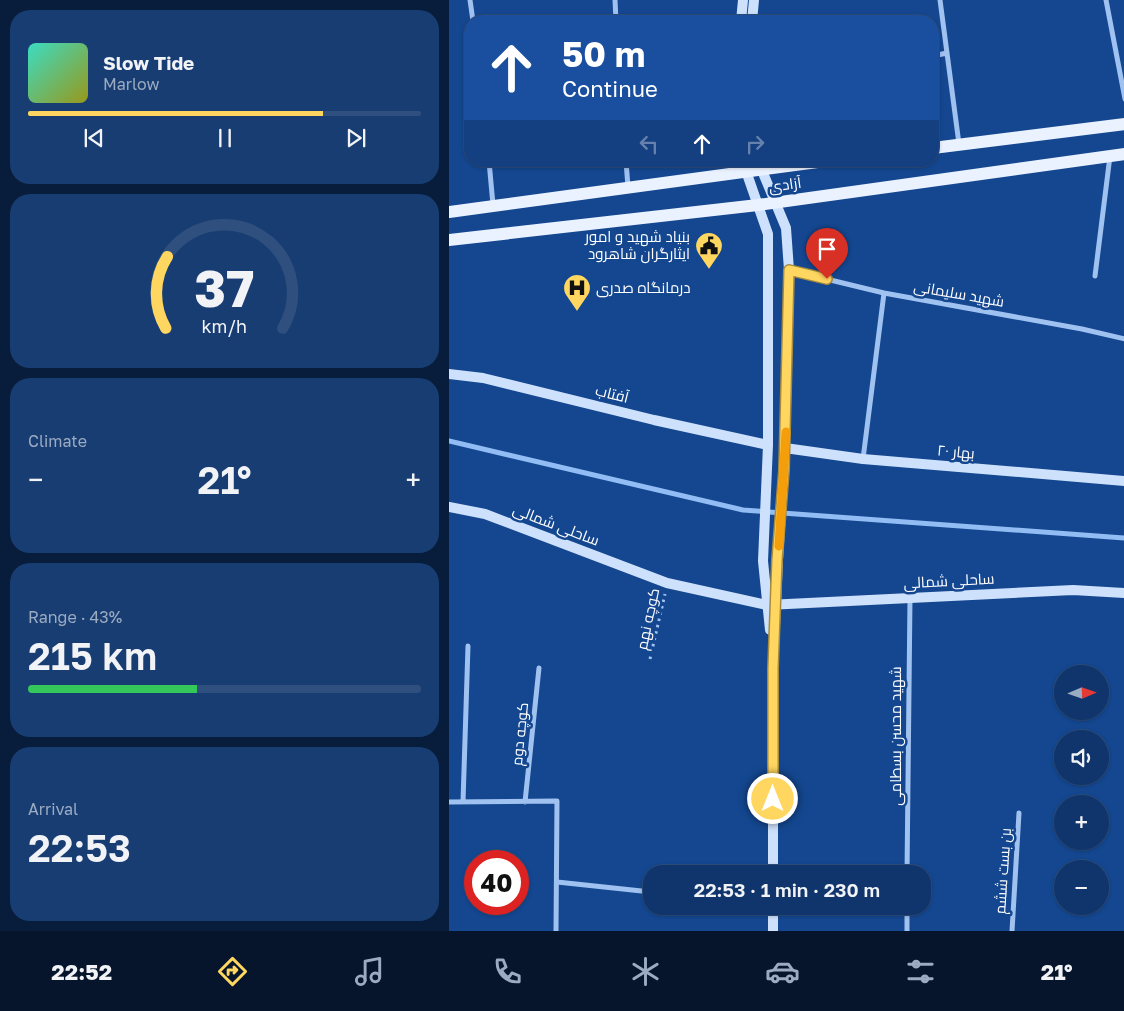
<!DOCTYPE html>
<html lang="en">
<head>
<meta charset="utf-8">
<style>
	body { margin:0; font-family:"Golos Text",Cairo,sans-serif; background:#183d72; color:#f1f3f6; height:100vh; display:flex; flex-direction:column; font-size:19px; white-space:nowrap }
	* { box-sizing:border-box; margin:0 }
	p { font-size:16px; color:#9babc2 }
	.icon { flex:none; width:28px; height:28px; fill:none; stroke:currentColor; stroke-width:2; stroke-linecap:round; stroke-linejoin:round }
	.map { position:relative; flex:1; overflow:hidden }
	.details { display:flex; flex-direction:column; gap:10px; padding:10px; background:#081d3b; width:449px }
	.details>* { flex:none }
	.banner { position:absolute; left:15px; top:15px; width:475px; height:152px; border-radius:20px; box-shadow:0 1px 4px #0004,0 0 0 1px #2f507f; background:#1a4fa0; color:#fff; overflow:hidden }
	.needle { width:32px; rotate:88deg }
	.controls { position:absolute; left:605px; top:665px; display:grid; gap:10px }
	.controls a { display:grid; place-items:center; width:55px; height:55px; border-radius:50%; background:#0f356c; box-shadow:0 1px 4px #0004,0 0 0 1px #2f507f; font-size:25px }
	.speed { position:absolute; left:15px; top:850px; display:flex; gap:10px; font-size:25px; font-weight:700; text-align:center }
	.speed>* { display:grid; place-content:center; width:65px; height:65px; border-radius:50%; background:#0f356c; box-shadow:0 1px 4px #0004,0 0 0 1px #2f507f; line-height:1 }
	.speed .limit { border:8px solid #d22; background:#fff; color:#111 }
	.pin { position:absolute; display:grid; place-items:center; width:42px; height:42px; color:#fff; margin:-51px -21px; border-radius:50% 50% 50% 0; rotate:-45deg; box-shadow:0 0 5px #0007 }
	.pin .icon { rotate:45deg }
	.me { position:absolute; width:55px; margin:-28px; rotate:0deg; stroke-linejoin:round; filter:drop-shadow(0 0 4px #0008) }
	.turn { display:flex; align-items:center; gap:18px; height:105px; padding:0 15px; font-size:22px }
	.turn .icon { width:65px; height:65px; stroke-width:2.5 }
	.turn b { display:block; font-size:35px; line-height:42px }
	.lanes { display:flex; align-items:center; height:48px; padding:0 15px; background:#0003; justify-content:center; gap:25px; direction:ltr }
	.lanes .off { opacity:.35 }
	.big { font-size:38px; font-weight:600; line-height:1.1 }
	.details .card { flex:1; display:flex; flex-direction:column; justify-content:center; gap:8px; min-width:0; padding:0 18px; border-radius:20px; background:#183d72 }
	.details .dial { align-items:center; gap:0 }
	.dial svg { height:130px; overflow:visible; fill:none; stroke:#2f507f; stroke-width:7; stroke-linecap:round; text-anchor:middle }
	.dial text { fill:#f1f3f6; stroke:none }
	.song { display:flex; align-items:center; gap:15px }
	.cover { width:60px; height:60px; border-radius:8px; background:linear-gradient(135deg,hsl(170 70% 55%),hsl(60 70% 35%)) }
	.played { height:5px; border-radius:2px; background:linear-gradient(90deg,#ffd660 75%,#2f507f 75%) }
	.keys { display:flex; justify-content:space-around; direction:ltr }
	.heat { display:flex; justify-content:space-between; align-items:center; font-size:28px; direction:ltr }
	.charge { height:8px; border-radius:4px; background:linear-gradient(90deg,#34c759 43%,#2f507f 0) }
	.trip { position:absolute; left:194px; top:865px; width:288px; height:50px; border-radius:20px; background:#0f356c; box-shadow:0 1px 4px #0004,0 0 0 1px #2f507f; font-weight:600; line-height:50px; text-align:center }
	.tab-bar { display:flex; height:80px; justify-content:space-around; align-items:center; background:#06152b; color:#9babc2 }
	.tab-bar .icon { width:35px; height:35px }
	.tab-bar .on { color:#ffd660 }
	.tab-bar b { font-size:22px; color:#f1f3f6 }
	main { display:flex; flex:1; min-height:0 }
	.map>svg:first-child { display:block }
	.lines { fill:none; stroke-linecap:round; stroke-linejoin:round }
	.stream { stroke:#92bdf4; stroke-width:5 }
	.path { stroke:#a0c2f1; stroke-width:3; stroke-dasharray:2.5 4; stroke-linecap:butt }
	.street { stroke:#a0c2f1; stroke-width:5 }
	.secondary { stroke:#cee1fc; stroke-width:10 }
	.primary { stroke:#eaf2ff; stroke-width:12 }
	.route-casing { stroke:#a68b3e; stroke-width:12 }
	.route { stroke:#ffd660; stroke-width:9 }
	.slow { stroke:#f59e0b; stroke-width:9 }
	.labels { text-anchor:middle; stroke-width:5; stroke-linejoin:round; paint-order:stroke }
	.street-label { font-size:15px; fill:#fff; stroke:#144790 }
	.poi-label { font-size:15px; fill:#fff; stroke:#144790; text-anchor:end }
</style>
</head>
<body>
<main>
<section class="details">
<div class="card">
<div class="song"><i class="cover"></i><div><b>Slow Tide</b><p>Marlow</p></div></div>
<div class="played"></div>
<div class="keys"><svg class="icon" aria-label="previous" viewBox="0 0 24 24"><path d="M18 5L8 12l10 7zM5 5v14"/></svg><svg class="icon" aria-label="pause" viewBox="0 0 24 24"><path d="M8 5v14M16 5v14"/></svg><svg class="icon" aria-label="next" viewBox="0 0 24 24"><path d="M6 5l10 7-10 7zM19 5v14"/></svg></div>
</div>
<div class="card dial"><svg viewBox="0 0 100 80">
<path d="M14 69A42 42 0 1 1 86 69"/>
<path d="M14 69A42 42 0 0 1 15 25" stroke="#ffd660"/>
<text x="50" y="56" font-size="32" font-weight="700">37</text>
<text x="50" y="72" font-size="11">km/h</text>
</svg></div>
<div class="card"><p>Climate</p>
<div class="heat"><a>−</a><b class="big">21°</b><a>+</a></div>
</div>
<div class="card"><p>Range · 43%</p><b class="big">215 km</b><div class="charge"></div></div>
<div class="card"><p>Arrival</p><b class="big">22:53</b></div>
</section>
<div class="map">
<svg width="676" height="931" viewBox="0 0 676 931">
	<rect width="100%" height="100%" fill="#144790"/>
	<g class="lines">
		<path class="stream" d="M0,441L294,510L676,538"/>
		<path class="path" d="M201,659L216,594"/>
		<path class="street" d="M21,0L24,21
			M166,0L167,21
			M491,0L510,144
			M657,0L676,99
			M484,56L498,53
			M40,161L44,205
			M177,161L179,187
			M340,270L435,293L633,329L676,339
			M646,276L661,156
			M414,459L435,293
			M0,802L108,801L107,931
			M14,802L19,646
			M76,802L90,668
			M458,874L461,598
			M108,882L202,892
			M458,931V906
			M563,931L570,813"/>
		<path class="secondary" d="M292,21L294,0
			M303,21L305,0
			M295,161L297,171L319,234V445L314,561L321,630
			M309,161L337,228L340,270L336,448L329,560L324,668V874
			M0,374L34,378L205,420L319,445
			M336,448L414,459L676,481
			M0,507L36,514L218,583L318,605L624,590L676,593
			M324,931V906"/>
		<path class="primary" d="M484,148L676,124
			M0,212L376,161
			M0,240L309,205L676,154"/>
	</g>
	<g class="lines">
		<defs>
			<path id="route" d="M324,799V668L328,560L335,470L340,270L378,279"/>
		</defs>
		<use href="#route" class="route-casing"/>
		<use href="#route" class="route"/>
		<path class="slow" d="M330,546L337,432"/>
	</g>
	<defs>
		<symbol id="civic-pin" viewBox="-11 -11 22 30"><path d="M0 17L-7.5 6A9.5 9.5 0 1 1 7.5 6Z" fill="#ffd660" stroke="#144790"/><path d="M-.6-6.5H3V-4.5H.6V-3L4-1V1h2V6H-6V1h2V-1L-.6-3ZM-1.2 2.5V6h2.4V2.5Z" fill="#111"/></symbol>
		<symbol id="hospital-pin" viewBox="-11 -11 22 30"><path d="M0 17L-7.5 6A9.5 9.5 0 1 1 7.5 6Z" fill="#ffd660" stroke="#144790"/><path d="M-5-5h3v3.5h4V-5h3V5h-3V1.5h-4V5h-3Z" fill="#111"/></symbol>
	</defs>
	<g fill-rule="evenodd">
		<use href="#civic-pin" x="244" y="230" width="32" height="43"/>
		<use href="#hospital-pin" x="112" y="272" width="32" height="43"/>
	</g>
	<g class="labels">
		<g class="street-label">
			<text transform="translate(336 185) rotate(-8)" y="5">آزادی</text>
			<text transform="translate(510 294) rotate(10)" y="5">شهید سلیمانی</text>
			<text transform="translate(163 394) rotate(14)" y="5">آفتاب</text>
			<text transform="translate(507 452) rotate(5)" y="5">بهار ۲۰</text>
			<text transform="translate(107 525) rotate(21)" y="5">ساحلی شمالی</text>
			<text transform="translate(500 581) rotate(-3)" y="5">ساحلی شمالی</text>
			<text transform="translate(199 619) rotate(-78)" y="5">کوچه نهم</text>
			<text transform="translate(71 734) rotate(-84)" y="5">کوچه دوم</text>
			<text transform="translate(447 736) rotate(-90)" y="5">شهید محسن بسطامی</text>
			<text transform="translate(554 871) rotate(-86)" y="5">بن بست ششم</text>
		</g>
		<g class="poi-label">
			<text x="241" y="242">بنیاد شهید و امور<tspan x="241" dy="17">ایثارگران شاهرود</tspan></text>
			<text x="147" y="293" text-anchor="start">درمانگاه صدری</text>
		</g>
	</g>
</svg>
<div class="controls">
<a><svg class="needle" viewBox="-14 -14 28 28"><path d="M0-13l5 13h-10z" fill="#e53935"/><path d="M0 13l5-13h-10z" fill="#9babc2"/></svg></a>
<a><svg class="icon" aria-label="sound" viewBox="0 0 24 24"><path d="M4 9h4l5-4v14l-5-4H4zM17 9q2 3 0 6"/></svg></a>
<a>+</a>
<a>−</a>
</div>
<div class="speed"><div class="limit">40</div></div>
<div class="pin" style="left:378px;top:279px;background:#d93025"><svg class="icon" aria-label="arrive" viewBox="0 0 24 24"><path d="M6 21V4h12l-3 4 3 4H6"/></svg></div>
<svg class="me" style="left:324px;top:799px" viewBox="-20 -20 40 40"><circle r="17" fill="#ffd660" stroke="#fff" stroke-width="3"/><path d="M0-11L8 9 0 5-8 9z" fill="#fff"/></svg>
<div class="trip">22:53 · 1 min · 230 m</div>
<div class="banner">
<div class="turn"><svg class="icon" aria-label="ahead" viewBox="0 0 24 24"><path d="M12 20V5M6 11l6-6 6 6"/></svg><div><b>50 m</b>Continue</div></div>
<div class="lanes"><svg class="icon off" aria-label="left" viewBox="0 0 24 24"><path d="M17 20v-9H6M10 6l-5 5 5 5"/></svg><svg class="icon" aria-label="ahead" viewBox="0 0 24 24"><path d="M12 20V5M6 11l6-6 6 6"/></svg><svg class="icon off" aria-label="right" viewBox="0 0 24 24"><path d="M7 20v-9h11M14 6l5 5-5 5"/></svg></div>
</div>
</div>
</main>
<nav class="tab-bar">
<b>22:52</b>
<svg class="icon on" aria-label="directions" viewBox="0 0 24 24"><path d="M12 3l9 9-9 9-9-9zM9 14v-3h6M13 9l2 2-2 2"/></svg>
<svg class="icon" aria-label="music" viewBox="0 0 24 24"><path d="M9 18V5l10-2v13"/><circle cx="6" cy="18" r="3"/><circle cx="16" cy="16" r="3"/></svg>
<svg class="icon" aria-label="phone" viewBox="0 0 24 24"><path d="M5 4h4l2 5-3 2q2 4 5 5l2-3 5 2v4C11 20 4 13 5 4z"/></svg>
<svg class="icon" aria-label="climate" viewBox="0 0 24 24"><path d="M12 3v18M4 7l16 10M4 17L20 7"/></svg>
<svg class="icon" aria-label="car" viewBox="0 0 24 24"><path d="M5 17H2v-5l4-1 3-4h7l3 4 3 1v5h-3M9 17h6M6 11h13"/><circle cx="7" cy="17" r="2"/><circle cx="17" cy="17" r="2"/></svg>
<svg class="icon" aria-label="filters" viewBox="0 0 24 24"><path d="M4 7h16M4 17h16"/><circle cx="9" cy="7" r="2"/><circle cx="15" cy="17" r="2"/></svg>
<b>21°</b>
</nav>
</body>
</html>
